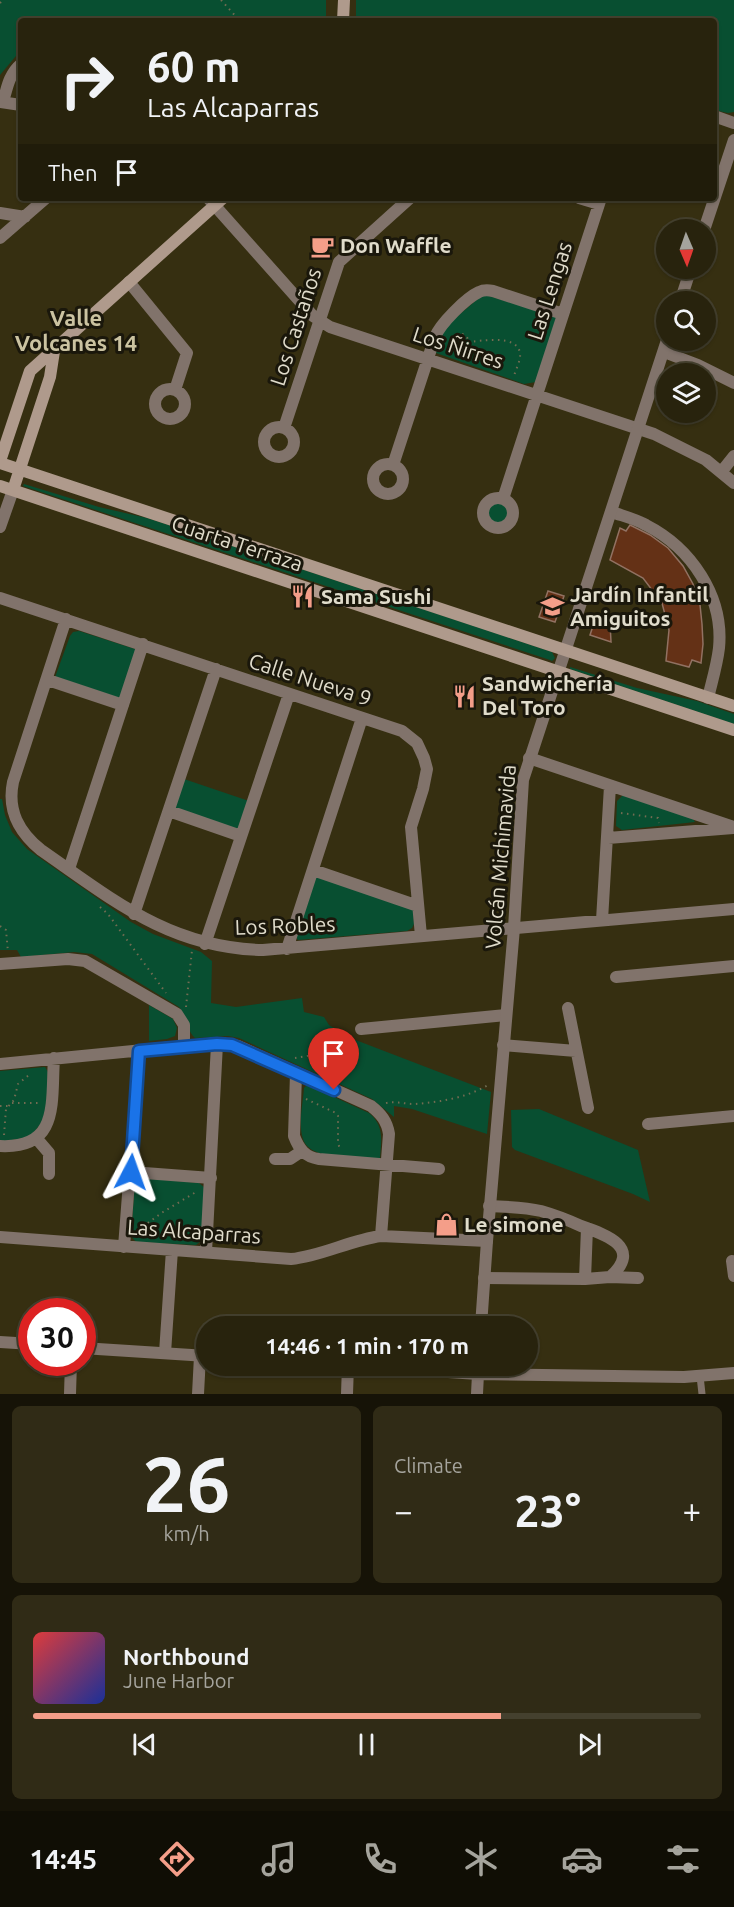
<!DOCTYPE html>
<html lang="en">
<head>
<meta charset="utf-8">
<style>
	body { margin:0; font-family:Ubuntu,sans-serif; background:#302b16; color:#f1f3f6; height:100vh; display:flex; flex-direction:column; font-size:22px; white-space:nowrap }
	* { box-sizing:border-box; margin:0 }
	p { font-size:20px; color:#a5a49d }
	.icon { flex:none; width:33px; height:33px; fill:none; stroke:currentColor; stroke-width:2; stroke-linecap:round; stroke-linejoin:round }
	.map { position:relative; height:1394px; overflow:hidden }
	.side { display:flex; flex-direction:column; gap:12px; padding:12px; background:#161307; flex:1 }
	.side>* { flex:none }
	.guide { position:absolute; left:18px; top:18px; width:699px; height:183px; border-radius:6px; box-shadow:0 2px 4px #0004,0 0 0 2px #44402e; background:#28230d; color:#f1f3f6; overflow:hidden }
	.needle { width:39px; rotate:178deg }
	.tools { position:absolute; left:656px; top:219px; display:grid; gap:12px }
	.tools a { display:grid; place-items:center; width:60px; height:60px; border-radius:50%; background:#28230d; box-shadow:0 2px 4px #0004,0 0 0 2px #44402e; font-size:30px }
	.speed { position:absolute; left:18px; top:1298px; display:flex; gap:12px; font-size:30px; font-weight:700; text-align:center }
	.speed>* { display:grid; place-content:center; width:78px; height:78px; border-radius:50%; background:#28230d; box-shadow:0 2px 4px #0004,0 0 0 2px #44402e; line-height:1 }
	.speed .limit { border:9px solid #d22; background:#fff; color:#111 }
	.pin { position:absolute; display:grid; place-items:center; width:51px; height:51px; color:#fff; margin:-62px -26px; border-radius:50% 50% 50% 0; rotate:-45deg; box-shadow:0 0 6px #0007 }
	.pin .icon { rotate:45deg }
	.me { position:absolute; width:66px; margin:-33px; rotate:4deg; stroke-linejoin:round; filter:drop-shadow(0 0 4px #0008) }
	.turn { display:flex; align-items:center; gap:21px; height:126px; padding:0 30px; font-size:27px }
	.turn .icon { width:78px; height:78px; stroke-width:2.5 }
	.turn b { display:block; font-size:42px; line-height:51px }
	.then { display:flex; align-items:center; height:57px; padding:0 30px; background:#0003; gap:12px; font-size:22px }
	.big { font-size:45px; font-weight:600; line-height:1.1 }
	.side .card { flex:1; display:flex; flex-direction:column; justify-content:center; gap:9px; min-width:0; padding:0 21px; border-radius:9px; background:#302b16 }
	.side .dial { align-items:center; gap:0 }
	.dial b { font-size:78px; line-height:1 }
	.song { display:flex; align-items:center; gap:18px }
	.cover { width:72px; height:72px; border-radius:9px; background:linear-gradient(135deg,hsl(0 70% 55%),hsl(230 70% 35%)) }
	.played { height:6px; border-radius:3px; background:linear-gradient(90deg,#f49e89 70%,#44402e 70%) }
	.keys { display:flex; justify-content:space-around; direction:ltr }
	.heat { display:flex; justify-content:space-between; align-items:center; font-size:33px; direction:ltr }
	.side .tiles { flex:1; display:grid; gap:12px; grid-template-columns:1fr 1fr }
	.card:last-child { grid-column:span 2 }
	.trip { position:absolute; left:196px; top:1316px; width:342px; height:60px; border-radius:30px; background:#28230d; box-shadow:0 2px 4px #0004,0 0 0 2px #44402e; font-weight:600; line-height:60px; text-align:center }
	.dock { display:flex; height:96px; justify-content:space-around; align-items:center; background:#100e05; color:#a5a49d }
	.dock .icon { width:42px; height:42px }
	.dock .selected { color:#f49e89 }
	.dock b { font-size:27px; color:#f1f3f6 }
	.map>svg:first-child { display:block }
	.green { fill:#084f31 }
	.building { fill:#643116; stroke:#917162; stroke-width:1.5 }
	.lines { fill:none; stroke-linecap:round; stroke-linejoin:round }
	.path { stroke:#726c52; stroke-width:2; stroke-dasharray:1.5 4.5; stroke-linecap:butt }
	.service { stroke:#81736b; stroke-width:7 }
	.minor { stroke:#81736b; stroke-width:12 }
	.tertiary { stroke:#81736b; stroke-width:12 }
	.secondary { stroke:#af9a8c; stroke-width:12 }
	.route-casing { stroke:#114b97; stroke-width:15 }
	.route { stroke:#1a73e8; stroke-width:10 }
	.labels { text-anchor:middle; stroke-width:6; stroke-linejoin:round; paint-order:stroke }
	.poi-label { font-size:21px; font-weight:bold; fill:#e0dccb; stroke:#1a170b; text-anchor:start }
	.street-label { font-size:21px; fill:#e0dccb; stroke:#1a170b }
	.neighbourhood-label { font-size:22px; font-weight:bold; fill:#cbc3a1; stroke:#1a170b }
</style>
</head>
<body>
<div class="map">
<svg width="734" height="1394" viewBox="0 0 734 1394">
	<rect width="100%" height="100%" fill="#362f11"/>
	<path class="green" d="M0,0H326V20L149,21L124,19L118,21H21V50L0,75Z
		M356,0H734V112L728,113L714,110V21H356Z
		M486,295L557,317L536,382L524,384L436,353L445,327L480,297Z
		M24,484L99,507L147,518L552,652L555,658L552,661L550,660L23,486Z
		M487 513a11 11 0 1 1 22 0a11 11 0 1 1-22 0Z
		M79,631L138,650L119,699L54,680L70,636L73,632Z
		M570,667L637,688L697,701L734,714V724L570,669Z
		M184,779L249,801L238,832L174,809Z
		M623,795L693,819L695,822L622,830L616,826L617,801Z
		M0,799H2L5,815L12,832L27,849L131,922L153,934L201,952L212,961L211,1003L236,1007L302,998L304,1012L324,1017L329,1025L353,1039L491,1092L487,1134L412,1109L394,1106V1117L372,1099L239,1038L228,1036L195,1038C186,1030 187,1016 179,1007L92,954L74,952L21,957L17,950H0Z
		M316,874L413,907L414,924L412,928L407,931L298,940L296,937Z
		M149,1005L173,1019L177,1028L175,1036L167,1039L149,1041Z
		M45,1067L48,1072L46,1117L30,1137L0,1142V1071Z
		M306,1086H310L369,1113C385,1126 381,1141 380,1159C361,1158 309,1161 303,1139C298,1124 303,1103 304,1088Z
		M539,1109L638,1150L650,1202L633,1194L515,1150L512,1147L511,1110Z
		M140,1178L199,1183L205,1188L201,1241L196,1245L136,1242L131,1236L135,1182Z"/>
	<path class="building" d="M630,525L650,535L668,548L683,566L693,584L700,605L702,624L703,644L701,663L692,660L689,667L666,661L669,630L662,603L643,578L610,560L620,528L626,531Z
		M548,591L564,596L555,622L539,617Z
		M597,614L610,623L611,642L590,635Z"/>
	<g class="lines">
		<path class="path" d="M221,0L240,21
			M0,3L3,0
			M454 341a7 7 0 1 1 14 0a7 7 0 1 1-14 0Z
			M468,342C481,341 517,334 520,353C521,360 516,369 514,376
			M621,813L658,818L659,823
			M100,907L108,914L166,993
			M0,926L6,930L8,952
			M186,1007L192,950
			M295,1058L345,1050L351,1044L354,1038
			M306,1099L336,1113L338,1116V1143L340,1149
			M12,1103H40
			M386,1103C396,1101 405,1104 415,1104C440,1102 466,1098 488,1085
			M0,1106H9
			M4,1135L6,1109L14,1100L18,1084L29,1075
			M138,1230L163,1212L196,1192"/>
		<path class="service" d="M700,1376L702,1394"/>
		<path class="minor" d="M0,102L21,105
			M3,102C7,88 9,74 21,64
			M208,198L313,316L330,327L654,434L706,460L734,483
			M579,198L599,204
			M0,213L25,217
			M0,238L46,198
			M129,282L187,353L175,390
			M664,352L698,365L734,383
			M155 404a15 15 0 1 1 30 0a15 15 0 1 1-30 0Z
			M264 442a15 15 0 1 1 30 0a15 15 0 1 1-30 0Z
			M284,428L339,262L410,198
			M373 479a15 15 0 1 1 30 0a15 15 0 1 1-30 0Z
			M393,465L435,337C440,324 466,298 479,292C483,290 488,290 493,291L563,314
			M722,471L734,456
			M483 513a15 15 0 1 1 30 0a15 15 0 1 1-30 0Z
			M503,499L601,198
			M612,512C623,516 636,519 646,525C691,548 724,596 719,648C717,665 712,681 708,698
			M0,598L402,731L417,743L424,758L427,769L423,789L411,827L421,936
			M66,619L13,782C7,811 19,832 41,850C113,900 170,948 263,950L734,909
			M48,680L123,705
			M529,758L734,827
			M169,811L241,836
			M608,838L733,828
			M69,869L143,644
			M313,870L418,906
			M134,914L216,669
			M602,920L610,786
			M205,944L289,694
			M287,949L362,718
			M0,964L68,959L85,961L177,1014L184,1025V1046
			M616,977L734,966
			M568,1008L588,1108
			M361,1029L506,1015
			M503,1045L576,1051
			M0,1064L184,1046L225,1044L238,1046L371,1106C381,1114 387,1121 389,1134L381,1236
			M296,1074L294,1136C299,1149 305,1157 319,1159L439,1169
			M648,1124L734,1116
			M37,1139L49,1153V1174
			M0,1146C60,1149 51,1102 54,1058
			M275,1159H290L302,1151
			M131,1172L211,1178
			M489,1206C507,1207 524,1207 541,1211C555,1215 568,1220 581,1226C604,1234 644,1247 610,1277
			M0,1237L291,1259C322,1256 350,1240 381,1236L487,1241
			M124,1247L139,1051
			M206,1252L217,1044
			M732,1261L734,1276
			M484,1278L585,1279L610,1277L638,1278
			M585,1279L587,1228
			M165,1353L172,1250
			M70,1394L71,1362
			M198,1394L200,1356
			M347,1394L348,1365
			M477,1394L478,1374L684,1377L734,1373"/>
		<path class="tertiary" d="M714,116L734,123
			M704,230L734,140
			M680,302L691,268
			M0,527L13,490
			M481,1326L487,1241L514,928L523,780L667,340
			M0,1342L32,1344
			M82,1348L207,1356
			M344,1365L478,1374L479,1365"/>
		<path class="secondary" d="M343,21L344,0
			M0,461L30,371L223,198
			M0,463L734,706
			M0,486L734,730
			M13,490L50,377L54,351"/>
	</g>
	<g class="lines">
		<defs>
			<path id="route" d="M131,1172L139,1051L217,1044L232,1045L334,1090"/>
		</defs>
		<use href="#route" class="route-casing"/>
		<use href="#route" class="route"/>
	</g>
	<defs>
		<symbol id="cafe-bare" viewBox="-9 -9 18 18"><path d="M-5.5-4.5H6V0H3Q3 3.5 0 3.5H-2.5Q-5.5 3.5-5.5 0ZM3-3.2v2h1.7v-2ZM-6 4.5H4V6H-6Z" fill="#f49e89" stroke="#1a170b" stroke-width="2.5" paint-order="stroke"/></symbol>
		<symbol id="restaurant-bare" viewBox="-9 -9 18 18"><path d="M-5-6h1v4h1v-4h1v4h1v-4h1v5L-1.5 .5V6h-2V.5L-5-1ZM5-6V6H3V1.5H1.5Q1.5-4 5-6Z" fill="#f49e89" stroke="#1a170b" stroke-width="2.5" paint-order="stroke"/></symbol>
		<symbol id="school-bare" viewBox="-9 -9 18 18"><path d="M0-5L7-2L0 1L-7-2ZM-4 1L0 2.5L4 1V4Q0 6-4 4Z" fill="#f49e89" stroke="#1a170b" stroke-width="2.5" paint-order="stroke"/></symbol>
		<symbol id="shop-bare" viewBox="-9 -9 18 18"><path d="M-5-2.5h2.3a2.7 3.5 0 0 1 5.4 0H5L5.5 6h-11ZM-1.5-2.5h3a1.5 2.3 0 0 0-3 0Z" fill="#f49e89" stroke="#1a170b" stroke-width="2.5" paint-order="stroke"/></symbol>
	</defs>
	<g fill-rule="evenodd">
		<use href="#cafe-bare" x="306" y="230" width="33" height="33"/>
		<use href="#restaurant-bare" x="286" y="580" width="33" height="33"/>
		<use href="#school-bare" x="536" y="590" width="33" height="33"/>
		<use href="#restaurant-bare" x="448" y="680" width="33" height="33"/>
		<use href="#shop-bare" x="430" y="1208" width="33" height="33"/>
	</g>
	<g class="labels">
		<g class="poi-label">
			<text x="340" y="253">Don Waffle</text>
			<text x="570" y="602">Jardín Infantil<tspan x="570" dy="24">Amiguitos</tspan></text>
			<text x="321" y="604">Sama Sushi</text>
			<text x="482" y="691">Sandwichería<tspan x="482" dy="24">Del Toro</tspan></text>
			<text x="464" y="1232">Le simone</text>
		</g>
		<g class="street-label">
			<text transform="translate(550 291) rotate(-72)" y="7">Las Lengas</text>
			<text transform="translate(296 327) rotate(-72)" y="7">Los Castaños</text>
			<text transform="translate(458 348) rotate(18)" y="7">Los Ñirres</text>
			<text transform="translate(237 544) rotate(18)" y="7">Cuarta Terraza</text>
			<text transform="translate(310 680) rotate(18)" y="7">Calle Nueva 9</text>
			<text transform="translate(501 857) rotate(-85)" y="7">Volcán Michimavida</text>
			<text transform="translate(285 926) rotate(-2)" y="7">Los Robles</text>
			<text transform="translate(194 1232) rotate(4)" y="7">Las Alcaparras</text>
		</g>
		<g class="neighbourhood-label">
			<text x="76" y="326">Valle<tspan x="76" dy="25">Volcanes 14</tspan></text>
		</g>
	</g>
</svg>
<div class="tools">
<a><svg class="needle" viewBox="-14 -14 28 28"><path d="M0-13l5 13h-10z" fill="#e53935"/><path d="M0 13l5-13h-10z" fill="#a5a49d"/></svg></a>
<a><svg class="icon" aria-label="search" viewBox="0 0 24 24"><circle cx="10" cy="10" r="6"/><path d="M15 15l6 6"/></svg></a>
<a><svg class="icon" aria-label="layers" viewBox="0 0 24 24"><path d="M12 4l9 5-9 5-9-5zM3 14l9 5 9-5"/></svg></a>
</div>
<div class="speed"><div class="limit">30</div></div>
<div class="pin" style="left:334px;top:1090px;background:#d93025"><svg class="icon" aria-label="arrive" viewBox="0 0 24 24"><path d="M6 21V4h12l-3 4 3 4H6"/></svg></div>
<svg class="me" style="left:131px;top:1172px" viewBox="-20 -20 40 40"><path d="M0-17L14 15 0 8-14 15z" fill="#1a73e8" stroke="#fff" stroke-width="4"/></svg>
<div class="trip">14:46 · 1 min · 170 m</div>
<div class="guide">
<div class="turn"><svg class="icon" aria-label="right" viewBox="0 0 24 24"><path d="M7 20v-9h11M14 6l5 5-5 5"/></svg><div><b>60 m</b>Las Alcaparras</div></div>
<div class="then">Then<svg class="icon" aria-label="arrive" viewBox="0 0 24 24"><path d="M6 21V4h12l-3 4 3 4H6"/></svg></div>
</div>
</div>
<section class="side">
<div class="tiles">
<div class="card dial"><b>26</b><p>km/h</p></div>
<div class="card"><p>Climate</p>
<div class="heat"><a>−</a><b class="big">23°</b><a>+</a></div>
</div>
<div class="card">
<div class="song"><i class="cover"></i><div><b>Northbound</b><p>June Harbor</p></div></div>
<div class="played"></div>
<div class="keys"><svg class="icon" aria-label="previous" viewBox="0 0 24 24"><path d="M18 5L8 12l10 7zM5 5v14"/></svg><svg class="icon" aria-label="pause" viewBox="0 0 24 24"><path d="M8 5v14M16 5v14"/></svg><svg class="icon" aria-label="next" viewBox="0 0 24 24"><path d="M6 5l10 7-10 7zM19 5v14"/></svg></div>
</div>
</div>
</section>
<nav class="dock">
<b>14:45</b>
<svg class="icon selected" aria-label="directions" viewBox="0 0 24 24"><path d="M12 3l9 9-9 9-9-9zM9 14v-3h6M13 9l2 2-2 2"/></svg>
<svg class="icon" aria-label="music" viewBox="0 0 24 24"><path d="M9 18V5l10-2v13"/><circle cx="6" cy="18" r="3"/><circle cx="16" cy="16" r="3"/></svg>
<svg class="icon" aria-label="phone" viewBox="0 0 24 24"><path d="M5 4h4l2 5-3 2q2 4 5 5l2-3 5 2v4C11 20 4 13 5 4z"/></svg>
<svg class="icon" aria-label="climate" viewBox="0 0 24 24"><path d="M12 3v18M4 7l16 10M4 17L20 7"/></svg>
<svg class="icon" aria-label="car" viewBox="0 0 24 24"><path d="M5 17H2v-5l4-1 3-4h7l3 4 3 1v5h-3M9 17h6M6 11h13"/><circle cx="7" cy="17" r="2"/><circle cx="17" cy="17" r="2"/></svg>
<svg class="icon" aria-label="filters" viewBox="0 0 24 24"><path d="M4 7h16M4 17h16"/><circle cx="9" cy="7" r="2"/><circle cx="15" cy="17" r="2"/></svg>
</nav>
</body>
</html>
